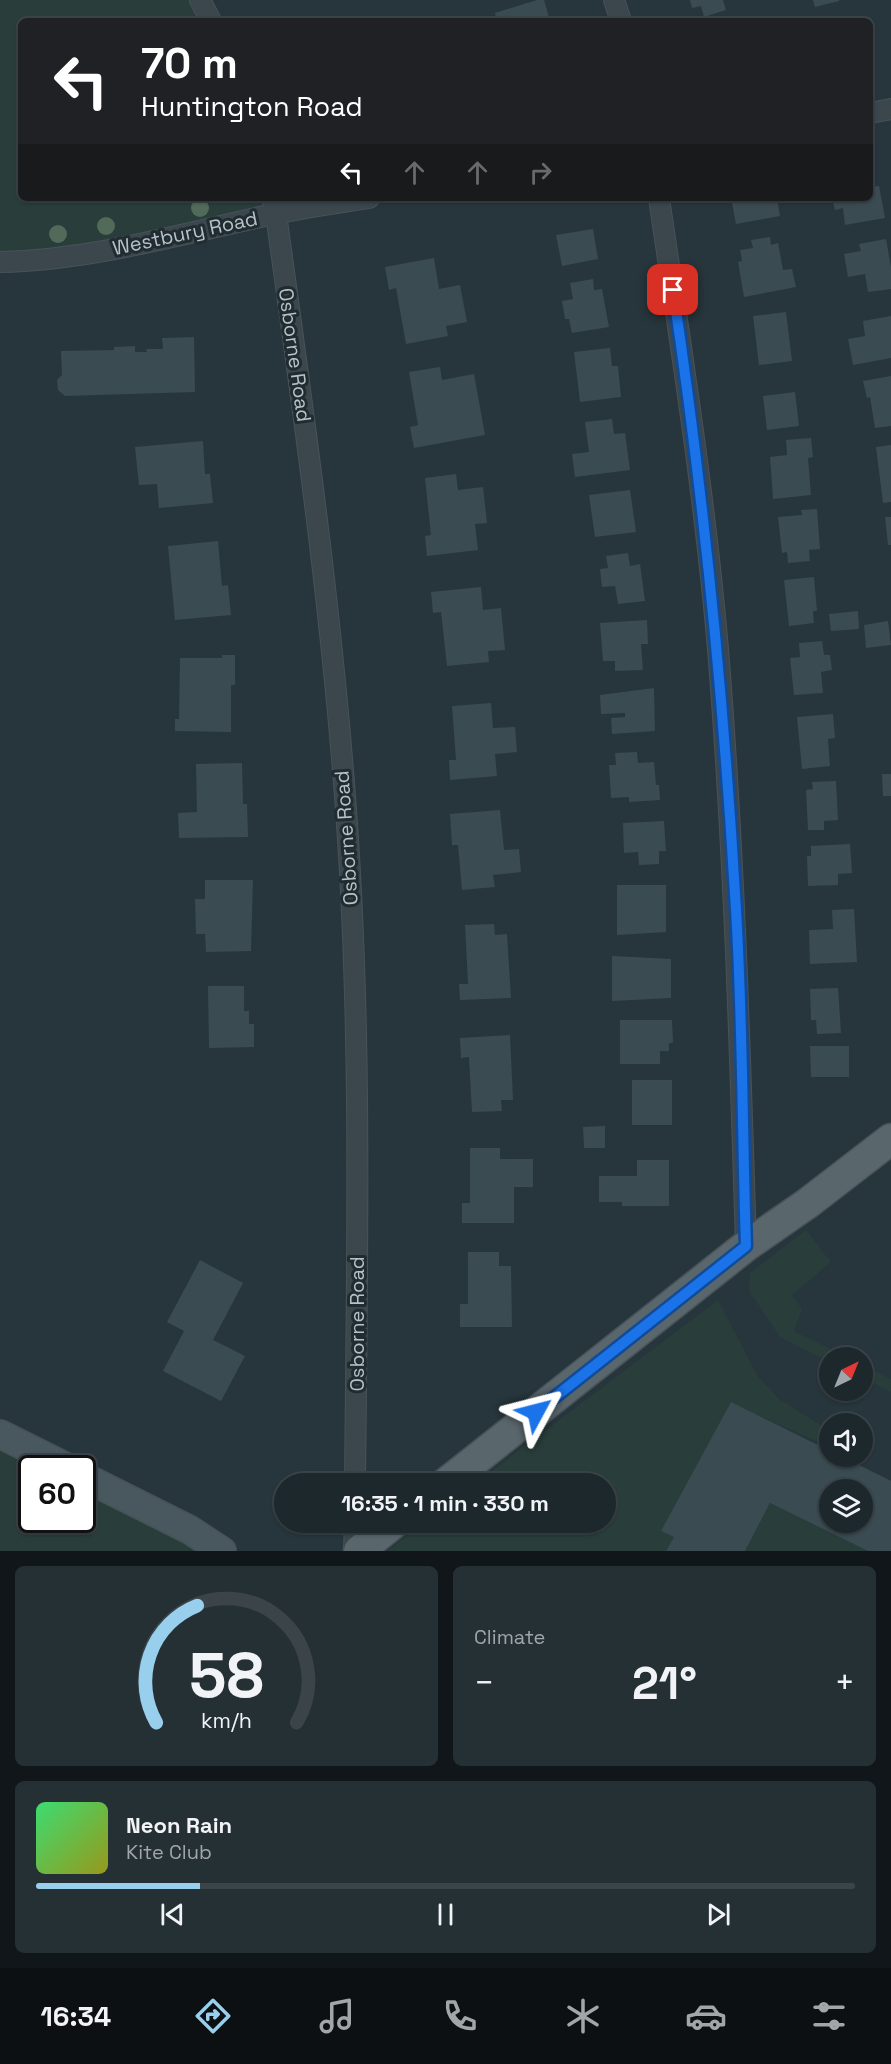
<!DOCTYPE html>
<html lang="en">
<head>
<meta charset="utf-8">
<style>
	body { margin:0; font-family:"Space Grotesk",sans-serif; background:#253035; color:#f1f3f6; height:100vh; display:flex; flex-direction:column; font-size:22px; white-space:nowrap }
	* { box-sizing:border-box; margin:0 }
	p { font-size:20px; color:#a0a6aa }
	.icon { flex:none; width:33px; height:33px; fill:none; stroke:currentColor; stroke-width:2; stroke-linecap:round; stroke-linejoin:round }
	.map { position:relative; height:1551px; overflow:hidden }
	.details { display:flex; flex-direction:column; gap:15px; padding:15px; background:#101619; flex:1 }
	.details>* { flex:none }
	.hud { position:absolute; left:18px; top:18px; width:855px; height:183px; border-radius:9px; box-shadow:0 2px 4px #0004,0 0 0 2px #3b4449; background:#202124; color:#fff; overflow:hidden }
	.needle { width:39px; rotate:43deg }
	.buttons { position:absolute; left:819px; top:1347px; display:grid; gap:12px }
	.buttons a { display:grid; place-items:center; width:54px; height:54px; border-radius:50%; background:#1d282d; box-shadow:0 2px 4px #0004,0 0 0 2px #3b4449; font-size:30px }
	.speed { position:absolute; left:18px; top:1455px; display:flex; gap:12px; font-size:30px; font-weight:700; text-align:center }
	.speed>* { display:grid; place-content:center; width:78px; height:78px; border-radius:50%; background:#1d282d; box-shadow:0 2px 4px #0004,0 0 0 2px #3b4449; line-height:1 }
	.speed .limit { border:3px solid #111; border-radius:9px; background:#fff; color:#111 }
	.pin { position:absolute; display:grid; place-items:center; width:51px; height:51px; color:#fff; margin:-26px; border-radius:12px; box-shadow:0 3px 9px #0006 }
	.me { position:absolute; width:66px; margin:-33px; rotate:52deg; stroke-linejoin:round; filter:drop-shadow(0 0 4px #0008) }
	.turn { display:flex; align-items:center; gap:21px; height:126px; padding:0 24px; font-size:27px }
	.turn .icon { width:78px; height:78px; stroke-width:2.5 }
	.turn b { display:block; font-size:42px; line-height:51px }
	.lanes { display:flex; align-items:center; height:57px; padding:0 24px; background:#0003; justify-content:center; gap:30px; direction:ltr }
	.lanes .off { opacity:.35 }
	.big { font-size:45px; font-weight:800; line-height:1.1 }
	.details .widget { flex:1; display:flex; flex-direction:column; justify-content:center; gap:9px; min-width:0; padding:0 21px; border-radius:9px; background:#253035 }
	.details .dial { align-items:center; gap:0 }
	.dial svg { height:156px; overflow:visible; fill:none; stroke:#3b4449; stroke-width:7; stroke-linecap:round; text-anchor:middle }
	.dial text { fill:#f1f3f6; stroke:none }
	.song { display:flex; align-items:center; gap:18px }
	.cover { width:72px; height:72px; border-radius:9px; background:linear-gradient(135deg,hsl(140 70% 55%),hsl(60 70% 35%)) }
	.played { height:6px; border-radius:3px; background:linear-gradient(90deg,#97cfec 20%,#3b4449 20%) }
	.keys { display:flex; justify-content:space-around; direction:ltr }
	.heat { display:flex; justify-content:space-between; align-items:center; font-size:33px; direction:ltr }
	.details .tiles { flex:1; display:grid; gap:15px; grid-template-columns:1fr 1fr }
	.widget:last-child { grid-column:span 2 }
	.trip { position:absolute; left:274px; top:1473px; width:342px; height:60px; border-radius:30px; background:#1d282d; box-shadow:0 2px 4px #0004,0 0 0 2px #3b4449; font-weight:800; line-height:60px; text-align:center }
	.tab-bar { display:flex; height:96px; justify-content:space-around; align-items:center; background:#0c1012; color:#a0a6aa }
	.tab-bar .icon { width:42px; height:42px }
	.tab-bar .current { color:#97cfec }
	.tab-bar b { font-size:27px; color:#f1f3f6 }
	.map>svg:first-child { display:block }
	.green { fill:#293d3a }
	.building { fill:#3a4b52; fill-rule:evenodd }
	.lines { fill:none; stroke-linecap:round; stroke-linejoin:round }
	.minor-casing { stroke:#475358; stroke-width:22 }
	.secondary-casing { stroke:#475358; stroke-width:30 }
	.primary-casing { stroke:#475358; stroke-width:33 }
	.minor { stroke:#3b474c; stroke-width:20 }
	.secondary { stroke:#49575f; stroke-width:27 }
	.primary { stroke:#59666c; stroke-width:30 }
	.tree { fill:#516a59 }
	.route-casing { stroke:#114b97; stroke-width:15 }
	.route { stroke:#1a73e8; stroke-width:10 }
	.labels { text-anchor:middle; stroke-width:6; stroke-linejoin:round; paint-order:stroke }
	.street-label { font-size:20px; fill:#b7c2c7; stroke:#202c31 }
</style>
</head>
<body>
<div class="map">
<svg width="891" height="1551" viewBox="0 0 891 1551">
	<rect width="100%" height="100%" fill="#27363c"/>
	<path class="green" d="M0,0H200L211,21H21V198H272L276,214L0,262Z
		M806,1230L831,1262L792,1295L802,1309L794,1331L847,1357L830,1358L829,1362L780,1337L749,1291L750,1273Z
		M718,1300L757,1375L779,1399L825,1428L820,1443L731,1403L662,1531L674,1537L666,1551H387L424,1523L606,1522V1484L476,1483Z
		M863,1365L891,1379V1392L863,1378Z
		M0,1434L68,1468H32V1520H82L83,1476L222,1551H0Z
		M770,1503L868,1551H745Z"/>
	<path class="building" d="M537,0H544L550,21H497L495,13Z
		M690,0H723L726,10L704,17L701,6L692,8Z
		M813,0H839V1L815,7Z
		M879,186L885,218L845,225L843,208L835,210L832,198H870V187Z
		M731,198H777L780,216L736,224Z
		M593,229L598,259L562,266L556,235Z
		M770,237L771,245L778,243L783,270L792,269L796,287L744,297L738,262L742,261L740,250L753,248L751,240Z
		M886,239L891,267V289L868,292L865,274L848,277L844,254L861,251L859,244Z
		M434,258L439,289L460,285L467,322L446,326L448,336L406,344L396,288L389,290L385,267Z
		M593,279L594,290L602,289L609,327L572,333L569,319H565L562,301L573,299L570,283Z
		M786,312L792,361L759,365L753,316Z
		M891,316V358L853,365L848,339L865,336L863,321Z
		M194,337L195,392L65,396L58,390L57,380L62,375L61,351L114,350V347L135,346V352H147L146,349H163L162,338Z
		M610,348L612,366H618L621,397L580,402L574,352Z
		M440,367L442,380L474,374L485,435L414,448L410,427L418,425L409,372Z
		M891,376V426L875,428L870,397L867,398L863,381Z
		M795,392L799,426L767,430L763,396Z
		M612,419L614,434L625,433L630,470L575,477L572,454L589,452L585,422Z
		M811,438L813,457L808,458L811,495L773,499L770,457L787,455L786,440Z
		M203,441L205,474H210L213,503L159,508L157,484L139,485L135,447Z
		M891,445V502L883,503L876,447Z
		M456,474L458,490L483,487L487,523L475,524L478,550L427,556L425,536L431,535L425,478Z
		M630,490L636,532L595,537L589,495Z
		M817,509L820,549L809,550L810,561L788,563L787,552L782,553L778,517L802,515L801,510Z
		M885,517H891V545H888Z
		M218,541L222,586L228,585L231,615L175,620L168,546Z
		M628,553L630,566L640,564L645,601L618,604L615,586L602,587L600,569L608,568L606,556Z
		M814,577L817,611H813L814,623L789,626L784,580Z
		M481,587L483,610L501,608L505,650L488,651L489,662L447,666L441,612L433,613L431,592Z
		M858,611L859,629L831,631L829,614Z
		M647,620L648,644H641L643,670L615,671V661H603L600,623Z
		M888,621L891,645L866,648L864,625Z
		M822,641L824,655H830L832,670L821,672L823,693L794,695L790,658L800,657L799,643Z
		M222,655H235V685H231V732L175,731V719H179L180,658H222Z
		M654,688L655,731L612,734L611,718L625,717V713L601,714L600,695Z
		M491,703L493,728L515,727L517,752L495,754L497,776L450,780L449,760H456L452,706Z
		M833,714L835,738L828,739L830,766L802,769L797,717Z
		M637,752L638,763L654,762L656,785H659L660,800L629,802V797L611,798L609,765H616L615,753Z
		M242,763L243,804H247L248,837L179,838L178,813L197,812L196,764Z
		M882,774H891V796H883Z
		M836,781L838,820L824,821V830H808L806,790L813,789L812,782Z
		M500,810L504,850L519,849L521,872L493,875L495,887L462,890L458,845H452L450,814Z
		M664,821L666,851H659V864L639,865L638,852L624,853L623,823Z
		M850,844L852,873L838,874V885L808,886L807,856H811V846Z
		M205,880H253L251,951L206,952L205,934H196L195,899H205Z
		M617,885H666V932L617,935Z
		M854,909L857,962L810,964L809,930L833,929L832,910Z
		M494,924L495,935L507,934L511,998L460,1000L459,984H468L465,925Z
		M612,956L671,959V998L612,1001Z
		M208,986H244V1011H249V1024H254V1047L209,1048Z
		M838,988L841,1033L817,1034L816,1020H811L810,989Z
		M620,1020H672L673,1043H669V1051H660V1064H620Z
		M510,1035L513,1100H501L502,1111L472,1112L469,1057L461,1058L460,1038Z
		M810,1046H849V1077H811Z
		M632,1080H672V1125H632Z
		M605,1126V1148H584L583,1127Z
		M470,1148H500V1159H533V1187H514V1223H462V1203H470Z
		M637,1160H669V1206H622V1202H599V1176H637Z
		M468,1252H499V1266H511L512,1327H460V1304H468Z
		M200,1260L243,1283L213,1340L245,1356L221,1401L163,1371L184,1331L167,1322Z
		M731,1402L830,1451V1456H841L891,1481V1551H868L770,1503L745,1551H666L674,1537L661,1531ZM830,1490H862V1522H830Z"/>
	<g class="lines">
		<defs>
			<path id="minor" d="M200,0L211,21
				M614,0L621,21
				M870,113L891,109
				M272,198L276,214C304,417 333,619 347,824C362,1043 357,1264 355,1484
				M659,198C681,348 705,498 718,649C734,848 740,1047 746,1246
				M0,262C93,260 184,233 274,214C305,207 337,203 369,198
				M354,1551L355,1522"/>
			<path id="secondary" d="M0,1434L68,1468
				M82,1476L190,1530L222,1551"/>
			<path id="primary" d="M445,1484L746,1246L808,1203L891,1139
				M359,1551L395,1522"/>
		</defs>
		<use href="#minor" class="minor-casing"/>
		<use href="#secondary" class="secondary-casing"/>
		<use href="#primary" class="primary-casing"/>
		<use href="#minor" class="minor"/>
		<use href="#secondary" class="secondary"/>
		<use href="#primary" class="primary"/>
	</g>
	<g class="tree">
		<circle cx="200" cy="208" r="9"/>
		<circle cx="106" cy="226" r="9"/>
		<circle cx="58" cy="234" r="9"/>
	</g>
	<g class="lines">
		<defs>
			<path id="route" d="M536,1412L746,1246C742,1129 743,1011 735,894C723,692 703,490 673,290"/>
		</defs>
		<use href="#route" class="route-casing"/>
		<use href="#route" class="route"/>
	</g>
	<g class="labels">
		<g class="street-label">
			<text transform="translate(185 233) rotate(-12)" y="7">Westbury Road</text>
			<text transform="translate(295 355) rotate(82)" y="7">Osborne Road</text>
			<text transform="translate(346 838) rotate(-94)" y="7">Osborne Road</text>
			<text transform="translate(357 1324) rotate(-90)" y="7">Osborne Road</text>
		</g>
	</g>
</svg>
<div class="buttons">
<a><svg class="needle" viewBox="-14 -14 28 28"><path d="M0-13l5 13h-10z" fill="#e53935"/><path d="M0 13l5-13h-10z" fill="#a0a6aa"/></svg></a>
<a><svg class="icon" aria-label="sound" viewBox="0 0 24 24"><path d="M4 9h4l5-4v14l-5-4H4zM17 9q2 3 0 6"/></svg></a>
<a><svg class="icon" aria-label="layers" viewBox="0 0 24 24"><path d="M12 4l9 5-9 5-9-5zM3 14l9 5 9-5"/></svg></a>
</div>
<div class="speed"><div class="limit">60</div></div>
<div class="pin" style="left:673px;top:290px;background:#d93025"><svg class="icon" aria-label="arrive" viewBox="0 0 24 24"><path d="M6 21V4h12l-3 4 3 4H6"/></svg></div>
<svg class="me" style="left:536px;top:1412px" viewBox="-20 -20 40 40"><path d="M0-17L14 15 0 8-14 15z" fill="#1a73e8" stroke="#fff" stroke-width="4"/></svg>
<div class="trip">16:35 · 1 min · 330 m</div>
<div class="hud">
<div class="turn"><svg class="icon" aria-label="left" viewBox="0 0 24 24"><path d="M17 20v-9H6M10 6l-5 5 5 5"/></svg><div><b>70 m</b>Huntington Road</div></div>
<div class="lanes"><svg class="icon" aria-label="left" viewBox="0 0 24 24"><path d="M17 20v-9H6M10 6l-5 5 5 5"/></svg><svg class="icon off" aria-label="ahead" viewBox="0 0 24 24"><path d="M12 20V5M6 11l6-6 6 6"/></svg><svg class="icon off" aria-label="ahead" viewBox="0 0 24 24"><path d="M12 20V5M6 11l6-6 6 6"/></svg><svg class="icon off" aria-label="right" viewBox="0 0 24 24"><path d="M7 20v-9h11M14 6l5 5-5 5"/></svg></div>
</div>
</div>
<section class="details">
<div class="tiles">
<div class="widget dial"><svg viewBox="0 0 100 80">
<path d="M14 69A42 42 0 1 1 86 69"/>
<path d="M14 69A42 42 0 0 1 35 9" stroke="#97cfec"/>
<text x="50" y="56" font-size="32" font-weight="700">58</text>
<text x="50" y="72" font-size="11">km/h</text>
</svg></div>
<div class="widget"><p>Climate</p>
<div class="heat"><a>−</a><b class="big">21°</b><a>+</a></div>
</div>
<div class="widget">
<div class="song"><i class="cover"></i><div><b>Neon Rain</b><p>Kite Club</p></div></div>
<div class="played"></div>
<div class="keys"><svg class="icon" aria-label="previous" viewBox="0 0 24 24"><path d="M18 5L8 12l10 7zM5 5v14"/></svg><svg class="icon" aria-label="pause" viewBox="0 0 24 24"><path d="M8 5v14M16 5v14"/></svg><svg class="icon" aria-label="next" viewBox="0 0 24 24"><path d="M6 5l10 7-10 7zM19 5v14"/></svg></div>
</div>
</div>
</section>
<nav class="tab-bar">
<b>16:34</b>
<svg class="icon current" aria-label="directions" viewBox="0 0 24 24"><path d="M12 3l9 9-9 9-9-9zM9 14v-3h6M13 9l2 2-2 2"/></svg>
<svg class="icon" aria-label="music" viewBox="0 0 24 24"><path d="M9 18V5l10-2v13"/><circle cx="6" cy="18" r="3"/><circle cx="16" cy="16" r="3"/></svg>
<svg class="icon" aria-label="phone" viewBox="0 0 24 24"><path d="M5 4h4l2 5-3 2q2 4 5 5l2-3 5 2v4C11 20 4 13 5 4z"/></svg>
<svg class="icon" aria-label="climate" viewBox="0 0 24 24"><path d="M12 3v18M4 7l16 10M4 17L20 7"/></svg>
<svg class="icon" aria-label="car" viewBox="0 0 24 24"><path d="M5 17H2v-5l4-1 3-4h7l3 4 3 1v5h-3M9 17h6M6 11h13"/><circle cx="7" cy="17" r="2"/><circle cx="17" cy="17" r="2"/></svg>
<svg class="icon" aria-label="filters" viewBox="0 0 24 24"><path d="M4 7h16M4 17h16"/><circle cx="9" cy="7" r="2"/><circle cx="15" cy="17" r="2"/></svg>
</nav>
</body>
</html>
